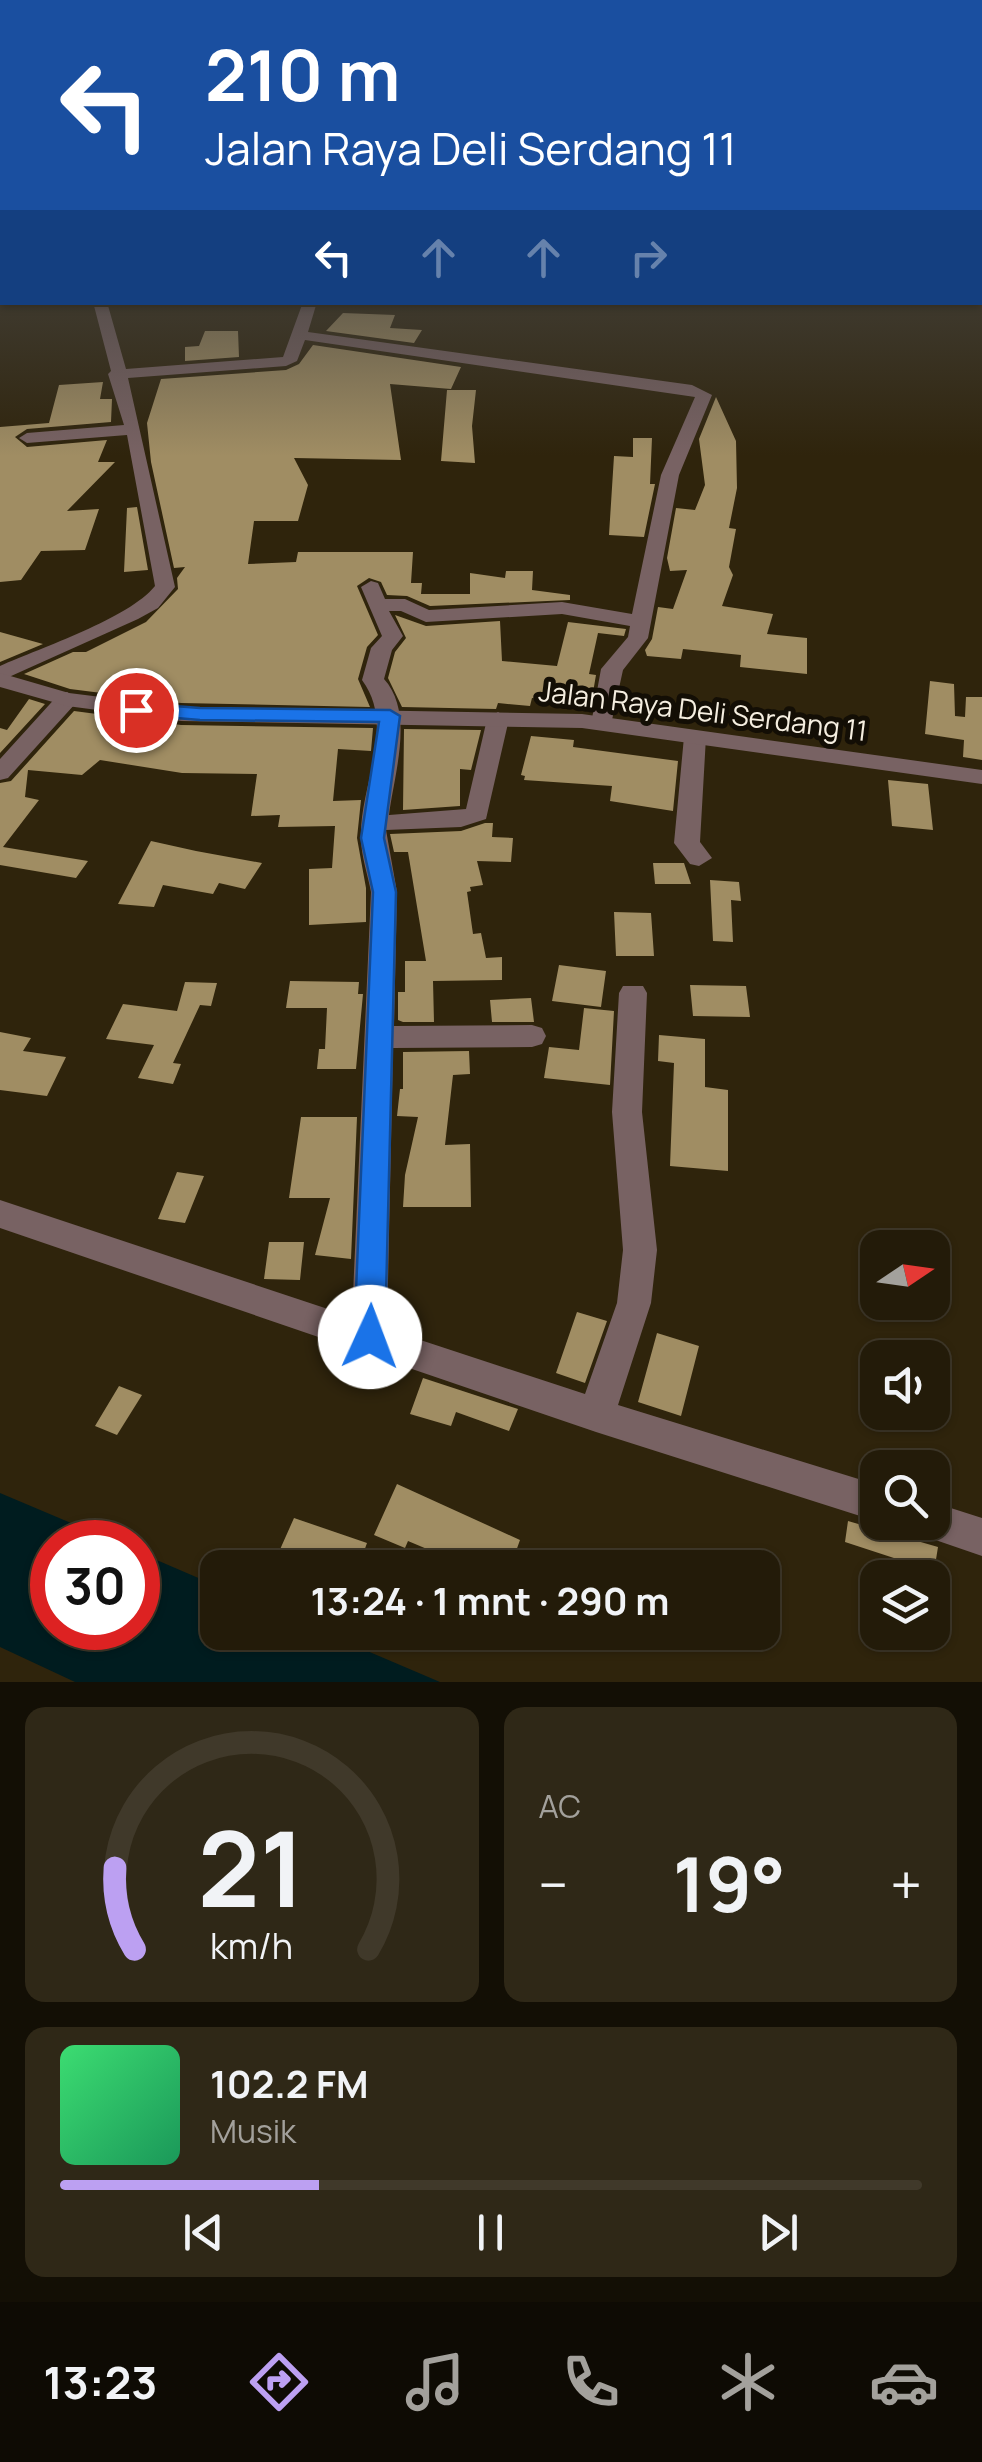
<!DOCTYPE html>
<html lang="id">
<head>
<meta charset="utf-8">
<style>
	body { margin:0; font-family:Manrope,sans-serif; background:#2f2817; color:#f1f3f6; height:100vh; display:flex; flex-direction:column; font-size:38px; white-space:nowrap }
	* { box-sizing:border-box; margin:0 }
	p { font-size:32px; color:#a3a19c }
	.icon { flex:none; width:55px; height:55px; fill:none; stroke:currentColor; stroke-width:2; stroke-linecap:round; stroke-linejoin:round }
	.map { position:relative; height:1682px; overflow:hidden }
	.drawer { display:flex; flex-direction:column; gap:25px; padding:25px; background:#130f05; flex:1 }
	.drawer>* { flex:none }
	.banner { position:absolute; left:0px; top:0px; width:982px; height:305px; box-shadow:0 2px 8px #0004,0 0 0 2px #40392a; background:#1a4fa0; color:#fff; overflow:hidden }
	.needle { width:65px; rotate:77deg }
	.controls { position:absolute; left:860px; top:1230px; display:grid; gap:20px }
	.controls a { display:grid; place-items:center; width:90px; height:90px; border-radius:20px; background:#231b09; box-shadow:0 2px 8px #0004,0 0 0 2px #40392a; font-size:50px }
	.speed { position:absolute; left:30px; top:1520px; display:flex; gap:20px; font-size:50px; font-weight:700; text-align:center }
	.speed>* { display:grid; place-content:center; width:130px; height:130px; border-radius:50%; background:#231b09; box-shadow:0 2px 8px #0004,0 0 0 2px #40392a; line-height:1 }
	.speed .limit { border:15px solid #d22; background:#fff; color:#111 }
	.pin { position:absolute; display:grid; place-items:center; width:85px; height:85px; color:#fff; margin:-42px; border:5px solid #fff; border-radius:50%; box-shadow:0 2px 10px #0007 }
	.me { position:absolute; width:110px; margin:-55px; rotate:2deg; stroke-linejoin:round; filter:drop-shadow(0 0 8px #0008) }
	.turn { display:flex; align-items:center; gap:35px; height:210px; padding:0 40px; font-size:45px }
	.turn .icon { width:130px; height:130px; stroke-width:2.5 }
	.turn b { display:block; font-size:70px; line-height:85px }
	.lanes { display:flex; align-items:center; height:95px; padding:0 40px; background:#0003; justify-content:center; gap:50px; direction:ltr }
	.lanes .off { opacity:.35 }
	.big { font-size:75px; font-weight:700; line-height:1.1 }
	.drawer .tile { flex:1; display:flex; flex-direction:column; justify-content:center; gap:15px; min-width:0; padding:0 35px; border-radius:20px; background:#2f2817 }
	.drawer .dial { align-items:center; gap:0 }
	.dial svg { height:260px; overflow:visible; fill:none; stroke:#40392a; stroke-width:7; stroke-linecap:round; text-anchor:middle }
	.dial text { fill:#f1f3f6; stroke:none }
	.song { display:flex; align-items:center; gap:30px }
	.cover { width:120px; height:120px; border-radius:15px; background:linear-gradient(135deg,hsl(140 70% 55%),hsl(150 70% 35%)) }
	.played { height:10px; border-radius:5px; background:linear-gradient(90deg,#bca0f2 30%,#40392a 30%) }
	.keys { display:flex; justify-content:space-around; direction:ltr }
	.heat { display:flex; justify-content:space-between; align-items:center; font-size:55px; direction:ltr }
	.drawer .tiles { flex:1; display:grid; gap:25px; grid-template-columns:1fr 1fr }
	.tile:last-child { grid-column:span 2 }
	.trip { position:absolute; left:200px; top:1550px; width:580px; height:100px; border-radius:20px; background:#231b09; box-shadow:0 2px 8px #0004,0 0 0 2px #40392a; font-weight:700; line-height:100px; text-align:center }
	.dock { display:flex; height:160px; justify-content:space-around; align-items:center; background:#0e0b04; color:#a3a19c }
	.dock .icon { width:70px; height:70px }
	.dock .current { color:#bca0f2 }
	.dock b { font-size:45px; color:#f1f3f6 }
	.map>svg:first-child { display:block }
	.water { fill:#001c1f }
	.building { fill:#a08d63 }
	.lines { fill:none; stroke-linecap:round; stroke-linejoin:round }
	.minor { fill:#786263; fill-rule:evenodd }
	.tertiary { fill:#786263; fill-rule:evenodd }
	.route { fill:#1a73e8; stroke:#114b97; stroke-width:2.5 }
	.labels { text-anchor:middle; stroke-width:10; stroke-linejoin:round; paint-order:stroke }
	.street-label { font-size:28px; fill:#f5eee0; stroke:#130e05 }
</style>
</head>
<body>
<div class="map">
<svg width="982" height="1682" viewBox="0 0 982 1682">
	<rect width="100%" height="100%" fill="#2f240c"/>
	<path class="water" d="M0,1493L116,1542H52V1628H138V1552L217,1586L218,1632L325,1633L440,1682H75L0,1647Z"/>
	<path class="building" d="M343,313L395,315L390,328L422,330L414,343L326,331Z
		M205,331H238L239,357L185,361V347L199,346Z
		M313,345L461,367L451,389L390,384L401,460L294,458L308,485L298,521H254L248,564L296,562L298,552H413L411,583H422L421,594H470V573L505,578L506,571H533L532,590L570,595V600L430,606L407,596L387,595L381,582L369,578L357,586L378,635L367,647L358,679L370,707L181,703L70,689L24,674L73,652H86L146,622L178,589L177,578L185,567L174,568L151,462L147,423L161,379L286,370L299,364Z
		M103,382L100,399H112L111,422L27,429L15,437L27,447L107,440L98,462H115L67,511L99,509L85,550L41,551L21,580L0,582V427L49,423L59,385Z
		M447,390H476L472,426L475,463L441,461Z
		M716,397L736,441L737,488L729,528L736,529L729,567L733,575L722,606L773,614L767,634L807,638V674L740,667L741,655L683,649L681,659L647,656L645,650L652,639L658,607L673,609L687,570L670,571L667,558L676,508L695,510L705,485L699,439Z
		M633,438H652L650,484H655L644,537L609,535L614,456L633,457Z
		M137,507L148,570L124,572L127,508Z
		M395,615L426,626L500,621L502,661L557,666L568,622L626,629L624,636L598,633L589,674L596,675L591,704L532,698L530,706L498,703L496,709L402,707L388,678L395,652L406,638Z
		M0,632L43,644L0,662Z
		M930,681L954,684L955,716L965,717L966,697H982V760L963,757L964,740L925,734Z
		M29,699L45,704L0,753V728L7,730Z
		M74,711L181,725L373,728L371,751L338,749L333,801L361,800L357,838L366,888V922L309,925V869L332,868L335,826L278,827L280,815L251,816L257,774L182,773L100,760L82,775L28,770L25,797L39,800L3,847L88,861L76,878L0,865V783L11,781Z
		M404,729L481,730L471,770L460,769V806L403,810Z
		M531,736L574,740L573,747L678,761L673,811L610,801L612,786L524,780L525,776L521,775Z
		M888,780L928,784L933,830L892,826Z
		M485,823H493L492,837L513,838L511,862L477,861L483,885L470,887L471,891L467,892L473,934L481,933L486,958L502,957V980L433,981L434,1022H403L398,1020V992H405V961H426L408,852H394L390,834L461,831Z
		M151,841L196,851L262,863L245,889L219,883L213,894L163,885L154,907L118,904Z
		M653,863H684L691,884H655Z
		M710,880L739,882L741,901L731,900L733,942L713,941Z
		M614,912L651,913L654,956H616Z
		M559,965L606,971L601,1007L552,1001Z
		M290,981L359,982L358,994H363L356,1069H317L319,1049H325L327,1008H286Z
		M185,982L217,983L211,1006L200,1005L173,1063L181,1064L173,1084L138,1078L154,1045L106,1039L123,1004L177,1011Z
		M690,985L746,986L750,1017L693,1016Z
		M531,998L534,1022H492L490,1000Z
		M584,1008L614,1011L610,1085L544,1078L549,1047L579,1050Z
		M0,1032L31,1038L23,1051L66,1057L47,1096L0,1090Z
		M659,1035L705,1039V1087L728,1090V1171L670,1166L674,1063L658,1061Z
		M469,1051L470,1074L453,1075L445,1145L470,1144L471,1207H403L405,1175L418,1117L397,1116L400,1089H403V1052Z
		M301,1117H357L351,1259L315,1255L330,1198H289Z
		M177,1172L204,1176L185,1223L158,1219Z
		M269,1242H304L300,1280L264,1279Z
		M577,1312L607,1321L585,1383L556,1373Z
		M657,1333L699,1346L681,1416L638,1402Z
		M423,1378L518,1409L509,1431L456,1412L451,1426L410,1414Z
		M119,1386L142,1395L117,1435L95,1426Z
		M397,1484L520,1540L510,1568H472L408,1541L405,1548L374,1535Z
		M294,1518L367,1543L358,1568H316L278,1554Z
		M848,1521L938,1547L933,1578H896L900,1560L845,1542Z"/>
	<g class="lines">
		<path class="minor" d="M0,241H2V249H0Z
			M93,302H107L126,369L283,357L303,302H317L308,332L692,385L712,395L679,475L648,638L623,670L610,729H594L591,724L601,669L628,637L630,626L562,614L426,622L401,611H389L403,636L392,650L384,679C415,713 394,774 389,815L466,809L487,719L498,712L509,719L486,819L461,827L386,830L397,892L394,1026L532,1025L542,1028L546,1036L542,1044L532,1047L393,1048L387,1329L585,1394L617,1303L623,1250L612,1112L619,993L623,986H643L647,993L642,1112L657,1250L651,1303L618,1405L878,1485L879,1522L596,1432L0,1228V1200L352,1317L371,892C368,875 361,856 361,838C359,786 397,727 362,680L371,648L382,636L361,587L371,581L378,583L385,599H405L429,610L562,602L632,614L661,475L695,397L305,340L297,361L286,366L128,378L175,587L158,608L138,619L0,681V666C42,647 128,619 155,586L127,435L27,443L19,438L27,433L124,425L108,374L111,371Z
			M67,692L78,699L75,704L8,778L0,780V759L59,694Z
			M695,730L706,737L700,842L712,858L699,866L690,864L674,843L684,737Z
			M932,1502L982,1518V1556L918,1534L913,1522H932Z"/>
		<path class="tertiary" d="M0,673L69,693L181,707L582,714L982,770V784L582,728L181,721L67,706L0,687Z"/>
	</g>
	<linearGradient id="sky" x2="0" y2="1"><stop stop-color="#1a1407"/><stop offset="0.48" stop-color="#474540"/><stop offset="1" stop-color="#474540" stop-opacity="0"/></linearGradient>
	<rect width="982" height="456" fill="url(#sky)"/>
	<path class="route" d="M136,703L200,708L390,710L400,716L384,838L396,892L385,1337L381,1347L370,1351L358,1347L354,1337L373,892L361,838L379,722L200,720L129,714V705Z"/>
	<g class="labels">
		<g class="street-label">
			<text transform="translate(703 711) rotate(7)" y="10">Jalan Raya Deli Serdang 11</text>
		</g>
	</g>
</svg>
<div class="controls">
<a><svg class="needle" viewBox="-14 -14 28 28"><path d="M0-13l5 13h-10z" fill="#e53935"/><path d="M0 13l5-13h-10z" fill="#a3a19c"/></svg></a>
<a><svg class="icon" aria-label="sound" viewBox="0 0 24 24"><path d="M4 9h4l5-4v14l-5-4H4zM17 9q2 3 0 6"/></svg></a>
<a><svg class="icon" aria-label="search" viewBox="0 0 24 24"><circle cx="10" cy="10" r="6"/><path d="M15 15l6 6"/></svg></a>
<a><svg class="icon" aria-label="layers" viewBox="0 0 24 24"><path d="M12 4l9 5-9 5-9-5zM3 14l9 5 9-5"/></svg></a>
</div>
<div class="speed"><div class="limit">30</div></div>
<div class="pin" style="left:136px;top:710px;background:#d93025"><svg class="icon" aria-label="arrive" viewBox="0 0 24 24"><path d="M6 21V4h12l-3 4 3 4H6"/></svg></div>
<svg class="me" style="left:370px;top:1337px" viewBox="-20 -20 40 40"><circle r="19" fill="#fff"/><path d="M0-13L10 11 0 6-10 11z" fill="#1a73e8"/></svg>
<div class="trip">13:24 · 1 mnt · 290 m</div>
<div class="banner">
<div class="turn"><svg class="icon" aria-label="left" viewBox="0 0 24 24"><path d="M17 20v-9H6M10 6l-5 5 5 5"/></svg><div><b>210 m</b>Jalan Raya Deli Serdang 11</div></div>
<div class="lanes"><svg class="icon" aria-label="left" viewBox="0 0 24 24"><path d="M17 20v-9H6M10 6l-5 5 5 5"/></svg><svg class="icon off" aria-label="ahead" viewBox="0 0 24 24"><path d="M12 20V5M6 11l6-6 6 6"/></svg><svg class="icon off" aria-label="ahead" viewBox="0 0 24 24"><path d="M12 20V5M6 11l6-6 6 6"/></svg><svg class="icon off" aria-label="right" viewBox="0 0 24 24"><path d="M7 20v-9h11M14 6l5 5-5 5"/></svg></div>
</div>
</div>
<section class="drawer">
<div class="tiles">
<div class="tile dial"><svg viewBox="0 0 100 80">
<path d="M14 69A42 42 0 1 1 86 69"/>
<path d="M14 69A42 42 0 0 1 8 44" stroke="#bca0f2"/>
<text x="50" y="56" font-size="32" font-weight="700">21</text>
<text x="50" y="72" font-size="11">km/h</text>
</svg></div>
<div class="tile"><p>AC</p>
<div class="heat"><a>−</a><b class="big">19°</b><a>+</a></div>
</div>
<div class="tile">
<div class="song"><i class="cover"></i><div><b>102.2 FM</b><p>Musik</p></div></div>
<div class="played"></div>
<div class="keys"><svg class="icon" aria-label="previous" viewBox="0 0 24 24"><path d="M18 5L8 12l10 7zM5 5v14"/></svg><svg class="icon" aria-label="pause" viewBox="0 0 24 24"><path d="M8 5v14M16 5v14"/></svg><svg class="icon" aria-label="next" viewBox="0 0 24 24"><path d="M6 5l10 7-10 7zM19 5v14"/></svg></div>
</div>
</div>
</section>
<nav class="dock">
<b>13:23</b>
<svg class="icon current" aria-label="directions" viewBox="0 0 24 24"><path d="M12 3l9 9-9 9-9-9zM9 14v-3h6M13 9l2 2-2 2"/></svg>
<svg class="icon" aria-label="music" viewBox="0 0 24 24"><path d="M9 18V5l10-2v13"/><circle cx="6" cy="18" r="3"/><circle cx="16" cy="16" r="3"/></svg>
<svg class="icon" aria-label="phone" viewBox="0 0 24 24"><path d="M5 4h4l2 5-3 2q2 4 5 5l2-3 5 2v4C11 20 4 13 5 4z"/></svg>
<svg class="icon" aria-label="climate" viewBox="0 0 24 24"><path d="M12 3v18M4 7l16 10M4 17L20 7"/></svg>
<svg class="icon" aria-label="car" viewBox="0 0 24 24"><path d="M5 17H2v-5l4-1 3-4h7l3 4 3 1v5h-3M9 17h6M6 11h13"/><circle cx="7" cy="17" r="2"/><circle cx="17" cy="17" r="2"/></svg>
</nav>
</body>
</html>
